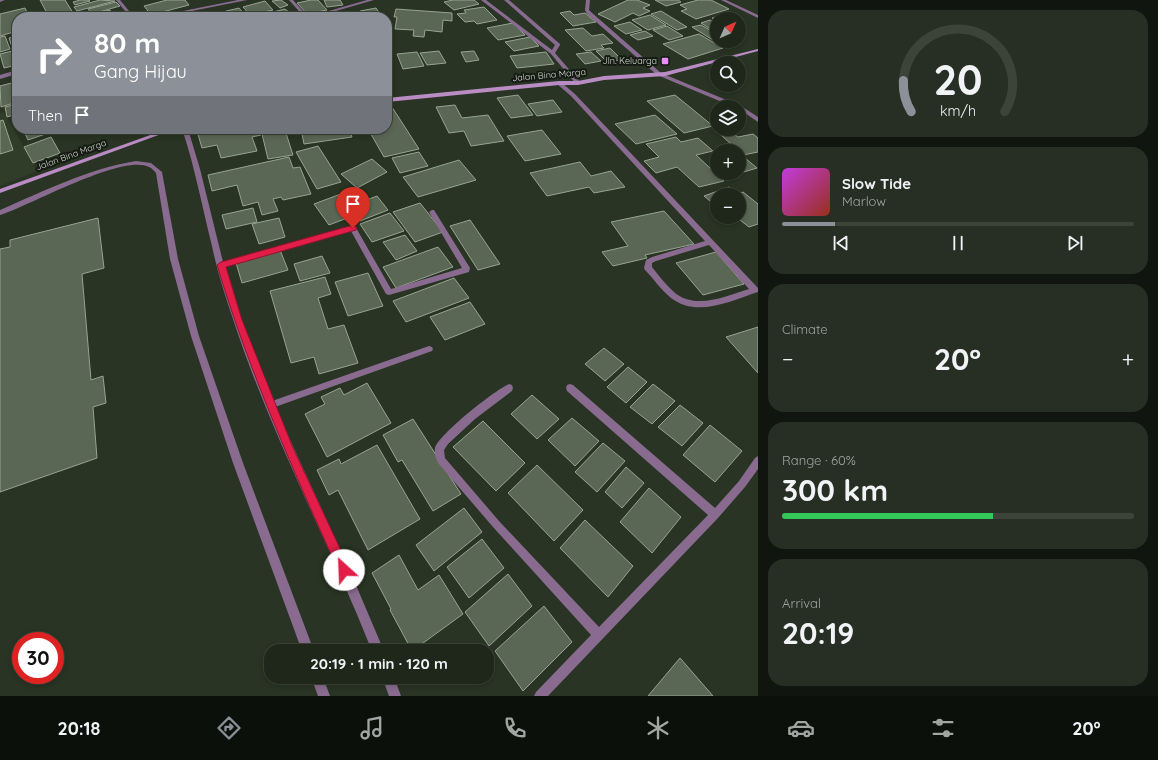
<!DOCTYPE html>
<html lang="en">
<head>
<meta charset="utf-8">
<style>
	body { margin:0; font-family:Quicksand,sans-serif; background:#272f24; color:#f1f3f6; height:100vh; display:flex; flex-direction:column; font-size:15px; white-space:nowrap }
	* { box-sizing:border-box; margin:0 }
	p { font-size:13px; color:#a1a5a3 }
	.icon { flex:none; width:22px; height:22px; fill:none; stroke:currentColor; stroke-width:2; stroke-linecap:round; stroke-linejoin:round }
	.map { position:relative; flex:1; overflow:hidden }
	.sheet { display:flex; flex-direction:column; gap:10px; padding:10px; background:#11150f; width:400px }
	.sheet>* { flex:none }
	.banner { position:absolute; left:12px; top:12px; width:380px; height:122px; border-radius:16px; box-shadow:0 2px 6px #0003,0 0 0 1px #3c443a; background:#8c9099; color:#fff; overflow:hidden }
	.needle { width:26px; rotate:45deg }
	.tools { position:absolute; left:710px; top:12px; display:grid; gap:8px }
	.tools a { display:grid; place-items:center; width:36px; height:36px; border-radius:50%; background:#1f271b; box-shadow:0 2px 6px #0003,0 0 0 1px #3c443a; font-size:20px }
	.speed { position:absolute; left:12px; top:632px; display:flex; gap:8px; font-size:20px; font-weight:700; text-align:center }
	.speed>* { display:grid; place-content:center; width:52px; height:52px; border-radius:50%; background:#1f271b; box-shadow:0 2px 6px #0003,0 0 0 1px #3c443a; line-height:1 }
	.speed .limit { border:6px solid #d22; background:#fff; color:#111 }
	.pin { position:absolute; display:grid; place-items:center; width:34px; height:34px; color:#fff; margin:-41px -17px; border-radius:50% 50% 50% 0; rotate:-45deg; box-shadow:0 0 4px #0007 }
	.pin .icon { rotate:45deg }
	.me { position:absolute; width:44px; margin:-22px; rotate:335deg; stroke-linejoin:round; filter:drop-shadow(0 0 3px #0008) }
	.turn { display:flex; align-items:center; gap:14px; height:84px; padding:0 16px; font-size:18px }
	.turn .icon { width:52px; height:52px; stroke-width:2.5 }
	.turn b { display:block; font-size:28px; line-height:34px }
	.then { display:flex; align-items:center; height:38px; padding:0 16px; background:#0003; gap:8px; font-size:15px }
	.big { font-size:30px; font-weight:700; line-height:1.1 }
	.sheet .tile { flex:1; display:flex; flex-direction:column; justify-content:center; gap:6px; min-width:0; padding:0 14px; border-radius:16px; background:#272f24 }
	.sheet .dial { align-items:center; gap:0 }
	.dial svg { height:104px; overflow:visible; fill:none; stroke:#3c443a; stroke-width:7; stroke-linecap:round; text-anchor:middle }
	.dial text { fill:#f1f3f6; stroke:none }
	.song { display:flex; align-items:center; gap:12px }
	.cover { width:48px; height:48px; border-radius:6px; background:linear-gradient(135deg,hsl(290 70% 55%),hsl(10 70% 35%)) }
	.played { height:4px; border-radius:2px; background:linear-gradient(90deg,#8c9099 15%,#3c443a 15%) }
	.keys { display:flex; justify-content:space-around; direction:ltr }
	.heat { display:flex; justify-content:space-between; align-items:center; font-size:22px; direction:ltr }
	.charge { height:6px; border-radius:3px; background:linear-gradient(90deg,#34c759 60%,#3c443a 0) }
	.trip { position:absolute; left:264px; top:644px; width:230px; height:40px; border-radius:16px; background:#1f271b; box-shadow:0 2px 6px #0003,0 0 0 1px #3c443a; font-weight:700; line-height:40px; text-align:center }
	.dock { display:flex; height:64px; justify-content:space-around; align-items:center; background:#0c100b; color:#a1a5a3 }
	.dock .icon { width:28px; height:28px }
	.dock .on { color:#8c9099 }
	.dock b { font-size:18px; color:#f1f3f6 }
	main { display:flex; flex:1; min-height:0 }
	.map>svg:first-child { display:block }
	.built { fill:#303e29 }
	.building { fill:#5b6755; stroke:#97a491 }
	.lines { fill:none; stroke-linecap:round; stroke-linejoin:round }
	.street { fill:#886b8e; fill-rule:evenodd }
	.secondary { fill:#ba8cc4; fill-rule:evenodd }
	.route { fill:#e11d48; stroke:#92132f }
	.poi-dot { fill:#ea8dfd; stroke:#151a13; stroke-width:1.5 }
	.labels { text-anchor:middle; stroke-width:4; stroke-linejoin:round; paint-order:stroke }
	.far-poi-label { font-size:9px; fill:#d0d6cd; stroke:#151a13; text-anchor:end }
	.far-street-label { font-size:9px; fill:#d0d6cd; stroke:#151a13 }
</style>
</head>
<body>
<main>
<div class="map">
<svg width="758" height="696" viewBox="0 0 758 696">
	<rect width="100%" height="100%" fill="#293424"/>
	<path class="built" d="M4,112L37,171L0,186V113Z"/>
	<path class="building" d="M40,0H65L75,16L49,17Z
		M80,0H89L90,1L75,5L73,2Z
		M100,0L115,1L77,11L74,7Z
		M167,0H185L189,5L151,15L144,6Z
		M281,0L288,5L280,8L272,1Z
		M311,0H318L327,10L307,14L297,3Z
		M324,0H340L343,5L327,7Z
		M453,0H474L479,4L454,10L444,2Z
		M628,0H637L650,5L643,8L650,11L639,16L633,13L615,22L598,14Z
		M655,0H678L681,2L666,6Z
		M698,0H711L729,9L696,19L681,11L687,9L680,5Z
		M265,1L273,10L250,15L243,7Z
		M116,2L120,6L92,14L88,9Z
		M484,7L497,20L477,24L474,21L465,22L457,14L466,13L464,10Z
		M25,8L29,17H17V31L0,36V14Z
		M239,8L246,16L217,17L214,14Z
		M376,8L382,17H364L360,11Z
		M285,9L295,17H273L269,13Z
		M396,9L452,13V21L443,20L442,32L425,30L424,37L413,36L414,30L395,29L397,17H394Z
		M110,10L114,17H81Z
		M192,10L197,17L169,16Z
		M570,11L574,15L585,13L596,22L573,26L560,13Z
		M661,11L687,27L677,30L651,14Z
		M650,15L666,25L648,30L632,20Z
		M724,15L730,19H717V21L712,18Z
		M710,20L717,24V33L701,23Z
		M630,22L642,30L626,34L614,26Z
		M513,23L525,35L498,40L487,28Z
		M701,25L717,34V41H720L716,42L692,27Z
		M667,26L683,36L669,40L653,30Z
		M583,28L592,36L603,34L613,43L601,45L604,48L586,51L565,30Z
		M645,31L653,36L638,40L630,35Z
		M699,34L723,48L688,59L663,44Z
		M5,36L10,49L0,52V37Z
		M17,36V46L12,47L9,38Z
		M530,37L539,46L514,51L505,42Z
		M610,48L622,60L607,62L596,51Z
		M16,50L17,65L4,68L0,54Z
		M439,51L446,63L427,65L420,53Z
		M474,51L479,60L466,62L461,52Z
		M417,52L424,66L403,69L397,54Z
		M546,52L554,64L517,68L510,56Z
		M591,52L601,61L585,64L576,54Z
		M15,82L17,86V102L1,107L0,86Z
		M518,95L533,115L511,118L497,98Z
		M675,95L713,126L684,133L647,101Z
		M553,100L562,112L537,116L528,104Z
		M17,104V114L7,117L5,107Z
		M455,105L462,118L488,115L504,141L471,146L464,131L449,133L436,107Z
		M392,107L419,149L384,157L368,129H387V108Z
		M655,115L677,134L636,144L615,124Z
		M3,120L13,150L0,154V121Z
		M23,129H60L28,140Z
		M205,129H259L261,135L252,137L257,151L221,158L217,145L202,148L197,131Z
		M340,129H349L352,137L304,144L302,134Z
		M285,130L293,155L268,159L262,134Z
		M542,130L561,154L525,161L507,136Z
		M732,133L738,137L753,134L758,138V152L743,155L721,135Z
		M51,137L60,153L33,163L24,147Z
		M676,137L681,142L698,138L713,151L696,155L724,181L699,187L677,167L656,173L644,161L659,157L646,144Z
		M318,146L341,182L317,189L296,152Z
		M419,152L428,166L400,173L392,158Z
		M739,153L757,168L737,174L739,173Z
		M289,157L293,168L300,167L311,194L283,200L281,197L273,199L278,211L262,215L258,202L243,206L237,185L212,191L208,175Z
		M372,159L387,172L357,188L341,174Z
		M459,160L476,180L418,197L403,177Z
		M580,162L591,176L611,171L625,187L594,193L589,187L547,196L530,173Z
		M729,187L737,194L743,192L758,204V224L749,227L736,217H739V195H717L716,206L704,196Z
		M354,189L364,201L377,196L388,210L360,221L355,215L329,225L314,204Z
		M420,203L443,232L415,242L393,212Z
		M253,208L257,222L226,229L222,215Z
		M664,211L694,244L645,255L647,258L613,266L602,252L628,246L611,222Z
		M390,213L404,231L372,242L360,224Z
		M98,218L104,268L82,274L91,380L103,376L106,403L93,407L97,458L0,492V249L10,247V240Z
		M279,218L285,237L259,244L252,224Z
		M470,220L500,264L478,270L450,226Z
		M405,235L417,251L396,260L383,242Z
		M438,247L453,267L396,288L383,267Z
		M280,250L288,270L242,283L236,263Z
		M716,252L744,284L703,295L676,263Z
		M322,256L330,273L300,281L294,264Z
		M368,273L383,306L348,316L335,282Z
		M325,277L331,294L318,298L328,329L344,325L358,363L319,374L314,357L291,363L270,291Z
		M454,278L469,298L406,322L393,301Z
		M470,302L485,324L445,340L430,317Z
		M758,327V373L726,337Z
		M604,348L624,364L605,381L585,364Z
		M628,367L647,382L626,403L607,387Z
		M367,383L391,423L327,457L305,414L325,404L321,397L340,388L344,395Z
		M653,384L675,401L652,424L630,407Z
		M532,395L559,419L537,439L511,414Z
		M680,405L703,423L682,446L658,427Z
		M572,418L599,441L575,466L548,440Z
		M413,419L461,494L433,511L402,460L398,462L383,435Z
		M483,421L525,463L496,491L453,447Z
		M710,425L742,451L715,482L683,455Z
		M603,443L625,461L597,492L575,472Z
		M377,445L420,519L368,550L338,490L329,495L317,470L339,459L341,464Z
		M537,465L583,510L554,541L508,493Z
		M626,467L644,483L622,508L605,492Z
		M649,488L681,517L652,553L620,522Z
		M464,508L482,532L434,571L416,545Z
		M585,520L633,566L608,597L560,548Z
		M482,539L504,568L469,598L447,567Z
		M399,555L418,590L439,575L463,614L412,651L390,610L391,609L372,573Z
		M508,574L532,606L489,646L465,612Z
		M544,606L572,642L523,691L495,651Z
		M680,658L713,696H648Z"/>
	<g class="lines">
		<path class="street" d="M0,0H5L0,2Z
			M116,0H120L134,17H130Z
			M238,0H247L162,17H153Z
			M289,0H293L308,17L367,0H374L315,17H304Z
			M481,0H486L552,50L555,45L504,0H509L560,44V45L555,53L580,82V84H576L551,54Z
			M586,0H590L589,10L591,12L661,73L741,106L758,117V122L739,109V107H734L657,75L587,14L585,10Z
			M721,0H726L758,15V18Z
			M17,70V74L0,79V75Z
			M557,82H561L575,94L758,288V292C730,301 697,318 671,298C661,290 654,279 645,270L644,268L646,260L652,257L705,241L571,96L557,84ZM709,245L749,289C726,296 697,310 675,293C666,285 659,276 652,267V263L656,261Z
			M182,129H188L200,169L223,262L353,226H355L391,289L462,268L429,212L432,210H434L470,268L469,272L389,295L386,294L351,231L224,267L241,319L272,401L429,346L432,347L433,349L432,351L275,407L347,564L384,651H372C328,540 270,433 233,319C225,295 217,271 212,246C202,207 195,167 182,129Z
			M136,161L151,163L162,172L178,259L199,336L243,463L314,651H302L233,463L191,336L170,259L156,173C154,171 152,168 149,167C123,153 29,206 0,215V210C44,191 88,169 136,161Z
			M509,384L512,385L513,388L512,391L475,419L448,444L444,450L445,458L499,521L599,627L708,515L567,391L566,388L567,385L570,384L573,385L715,508L739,481L755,458L758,456V469L745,487L718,518L548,696H534L536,692L591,635L493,527L438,463C436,459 434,453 435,448C439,434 495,390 509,384Z
			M311,677H323L330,696H318Z
			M382,677H394L401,696H389Z"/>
		<path class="secondary" d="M758,49V51L665,76L604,80L578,85H559L387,102V98L559,81H578L604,76L665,72Z
			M167,129H175L0,193V189Z"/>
	</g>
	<path class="route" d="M353,225L357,228L356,230L226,267L242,320L293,448L350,570L348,574L344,576L340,574C294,472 249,372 217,265L221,262Z"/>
	<rect class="poi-dot" x="661" y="57" width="8" height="8" rx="2"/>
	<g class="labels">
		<g class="far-poi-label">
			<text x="657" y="64">Jln. Keluarga</text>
		</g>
		<g class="far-street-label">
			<text transform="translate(549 75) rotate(-5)" y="3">Jalan Bina Marga</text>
			<text transform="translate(71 155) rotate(-20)" y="3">Jalan Bina Marga</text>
		</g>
	</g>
</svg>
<div class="tools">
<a><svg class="needle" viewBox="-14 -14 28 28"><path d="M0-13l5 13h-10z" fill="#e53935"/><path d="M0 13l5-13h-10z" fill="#a1a5a3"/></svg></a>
<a><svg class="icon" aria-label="search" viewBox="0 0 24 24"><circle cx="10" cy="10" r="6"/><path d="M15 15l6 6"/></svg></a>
<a><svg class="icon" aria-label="layers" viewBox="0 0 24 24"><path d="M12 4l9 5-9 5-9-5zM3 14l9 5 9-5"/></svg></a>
<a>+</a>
<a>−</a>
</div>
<div class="speed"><div class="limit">30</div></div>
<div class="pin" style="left:353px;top:228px;background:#d93025"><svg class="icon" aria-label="arrive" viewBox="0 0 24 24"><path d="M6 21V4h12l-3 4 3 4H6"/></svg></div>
<svg class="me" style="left:344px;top:570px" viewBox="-20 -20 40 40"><circle r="19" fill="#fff"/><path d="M0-13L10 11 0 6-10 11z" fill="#e11d48"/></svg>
<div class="trip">20:19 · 1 min · 120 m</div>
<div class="banner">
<div class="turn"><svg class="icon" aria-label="right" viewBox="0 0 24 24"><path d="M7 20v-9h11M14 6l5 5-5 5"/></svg><div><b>80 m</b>Gang Hijau</div></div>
<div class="then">Then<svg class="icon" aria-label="arrive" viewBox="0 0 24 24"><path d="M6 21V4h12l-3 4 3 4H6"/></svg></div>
</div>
</div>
<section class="sheet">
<div class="tile dial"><svg viewBox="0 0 100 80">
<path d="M14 69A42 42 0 1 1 86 69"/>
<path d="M14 69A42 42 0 0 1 8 45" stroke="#8c9099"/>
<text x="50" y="56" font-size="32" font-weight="700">20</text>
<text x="50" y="72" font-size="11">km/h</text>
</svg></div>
<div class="tile">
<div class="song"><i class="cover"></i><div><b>Slow Tide</b><p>Marlow</p></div></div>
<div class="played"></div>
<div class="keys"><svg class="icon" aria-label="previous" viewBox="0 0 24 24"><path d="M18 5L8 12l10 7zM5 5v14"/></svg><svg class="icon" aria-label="pause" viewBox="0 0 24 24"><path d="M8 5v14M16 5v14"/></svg><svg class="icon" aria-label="next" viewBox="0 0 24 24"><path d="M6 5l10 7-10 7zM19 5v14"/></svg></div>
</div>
<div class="tile"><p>Climate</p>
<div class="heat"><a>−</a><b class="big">20°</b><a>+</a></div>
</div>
<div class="tile"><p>Range · 60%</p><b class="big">300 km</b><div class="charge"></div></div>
<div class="tile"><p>Arrival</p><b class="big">20:19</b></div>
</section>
</main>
<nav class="dock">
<b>20:18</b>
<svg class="icon on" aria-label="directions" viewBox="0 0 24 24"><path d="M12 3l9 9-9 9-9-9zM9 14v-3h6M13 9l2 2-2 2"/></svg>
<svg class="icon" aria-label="music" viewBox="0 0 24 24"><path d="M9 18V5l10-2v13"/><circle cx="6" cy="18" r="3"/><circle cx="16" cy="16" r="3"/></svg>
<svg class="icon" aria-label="phone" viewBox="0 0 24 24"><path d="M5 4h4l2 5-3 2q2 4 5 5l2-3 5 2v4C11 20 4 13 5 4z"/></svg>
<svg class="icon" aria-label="climate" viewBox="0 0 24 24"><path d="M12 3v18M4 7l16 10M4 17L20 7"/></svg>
<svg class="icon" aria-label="car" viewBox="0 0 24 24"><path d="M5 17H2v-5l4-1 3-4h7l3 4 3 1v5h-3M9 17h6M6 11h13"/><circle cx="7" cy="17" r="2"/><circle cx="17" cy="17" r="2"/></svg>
<svg class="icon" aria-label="filters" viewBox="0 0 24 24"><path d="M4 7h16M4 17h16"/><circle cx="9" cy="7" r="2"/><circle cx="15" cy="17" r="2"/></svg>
<b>20°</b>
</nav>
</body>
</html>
